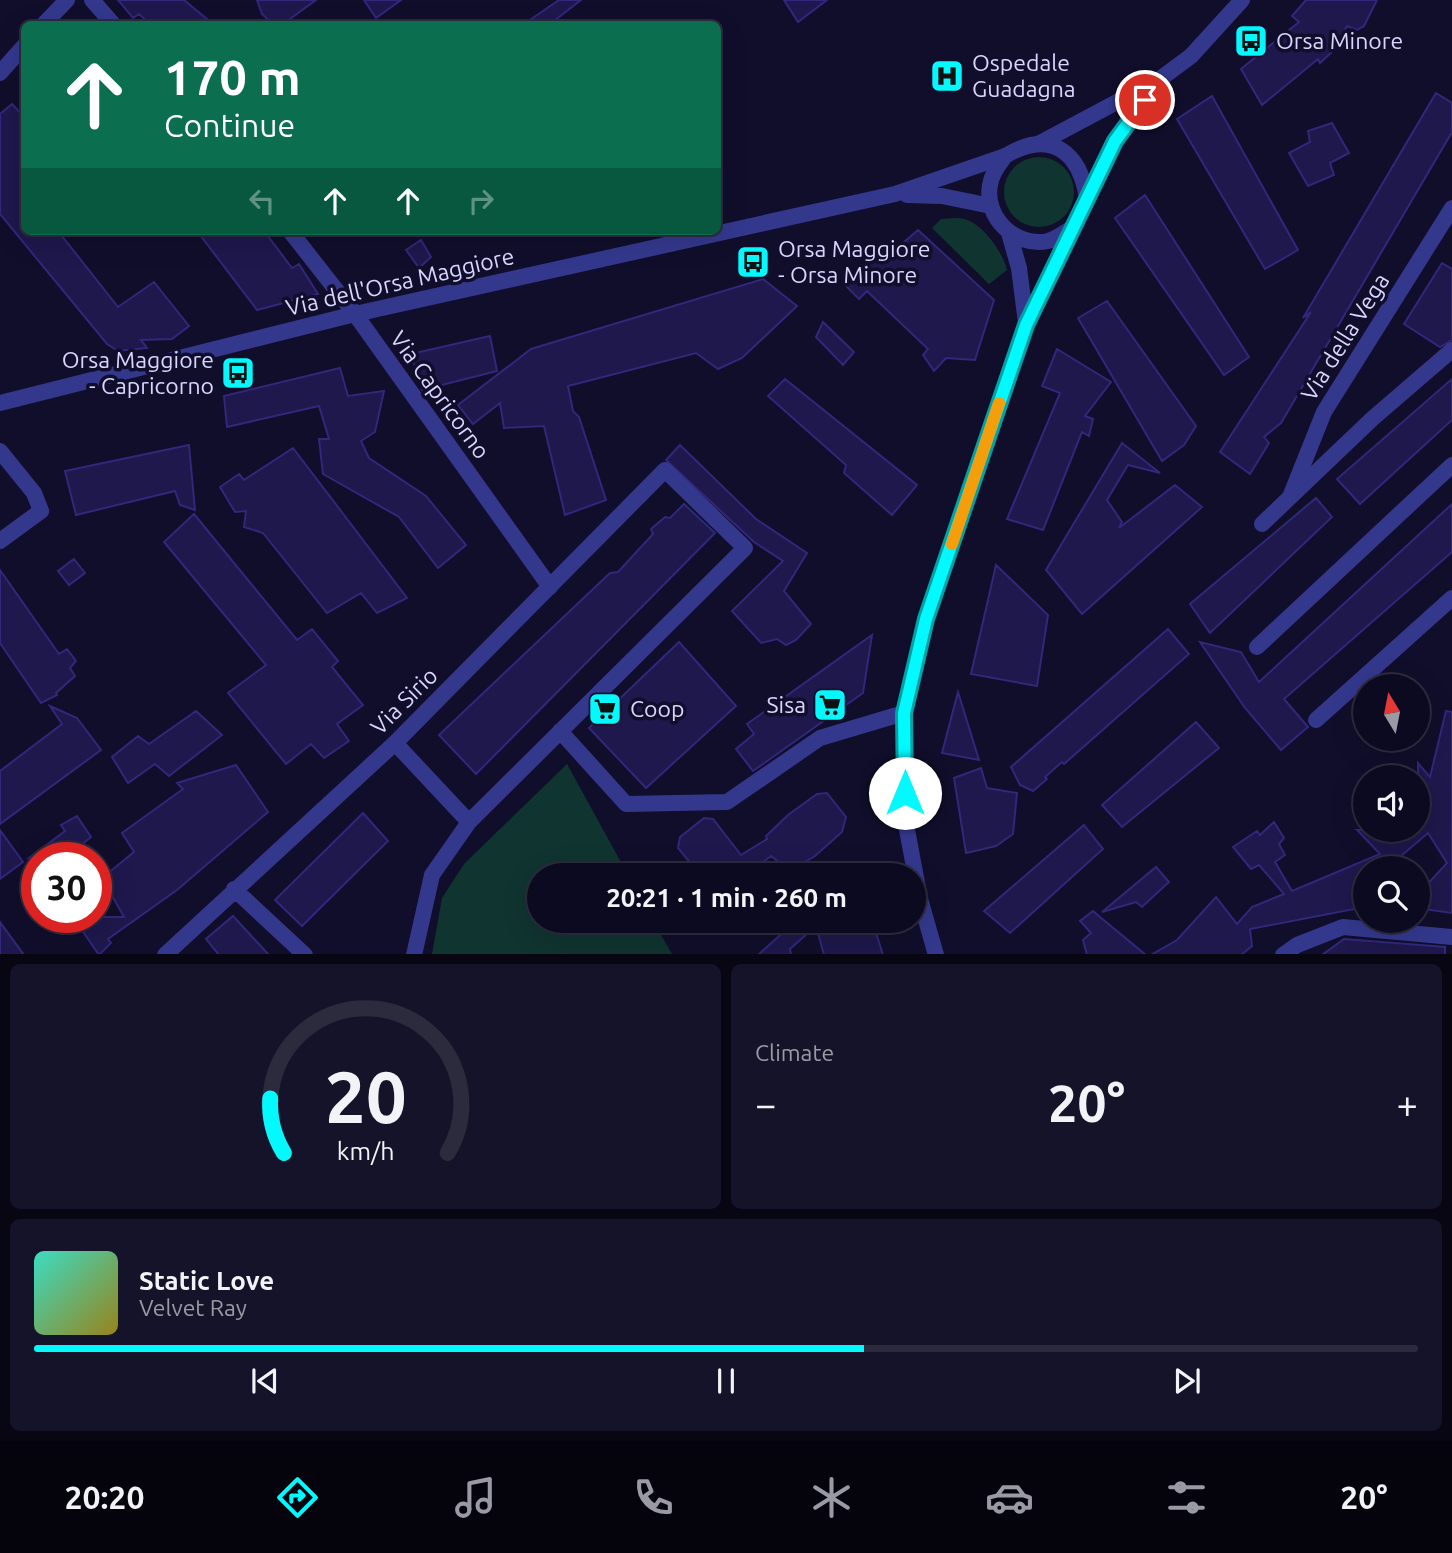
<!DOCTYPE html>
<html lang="en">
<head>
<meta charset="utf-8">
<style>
	body { margin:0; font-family:Ubuntu,sans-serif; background:#151329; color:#f1f3f6; height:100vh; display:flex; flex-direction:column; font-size:26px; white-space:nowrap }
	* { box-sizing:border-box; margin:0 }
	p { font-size:23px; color:#9a9aa5 }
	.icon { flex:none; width:38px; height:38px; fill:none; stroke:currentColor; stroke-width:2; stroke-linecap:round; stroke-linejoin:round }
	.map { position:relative; height:954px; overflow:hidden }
	.side { display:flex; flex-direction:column; gap:10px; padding:10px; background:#070612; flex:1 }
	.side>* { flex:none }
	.guide { position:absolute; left:21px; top:21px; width:700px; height:214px; border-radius:10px; box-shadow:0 7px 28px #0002,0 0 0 2px #2c2b3e; background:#0b6e4f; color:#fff; overflow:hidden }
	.needle { width:46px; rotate:350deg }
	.buttons { position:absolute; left:1353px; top:674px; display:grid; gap:14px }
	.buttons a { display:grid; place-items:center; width:77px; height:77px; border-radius:50%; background:#0c0a20; box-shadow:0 7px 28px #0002,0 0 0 2px #2c2b3e; font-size:35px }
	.speed { position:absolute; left:21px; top:842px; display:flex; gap:14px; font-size:35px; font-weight:700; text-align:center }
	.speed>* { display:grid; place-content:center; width:91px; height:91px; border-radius:50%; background:#0c0a20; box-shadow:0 7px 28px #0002,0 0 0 2px #2c2b3e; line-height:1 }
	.speed .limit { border:10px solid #d22; background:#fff; color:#111 }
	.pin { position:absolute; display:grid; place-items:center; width:60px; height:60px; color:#fff; margin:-30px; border:4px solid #fff; border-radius:50%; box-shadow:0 2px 7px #0007 }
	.me { position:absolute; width:77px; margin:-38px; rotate:0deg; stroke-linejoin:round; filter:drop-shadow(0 0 5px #0008) }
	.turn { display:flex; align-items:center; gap:24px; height:147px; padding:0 28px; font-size:32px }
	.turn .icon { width:91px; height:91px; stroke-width:2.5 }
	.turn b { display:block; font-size:49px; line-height:60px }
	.lanes { display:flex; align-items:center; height:66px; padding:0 28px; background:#0003; justify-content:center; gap:35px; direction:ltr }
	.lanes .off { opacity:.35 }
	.big { font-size:52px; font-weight:700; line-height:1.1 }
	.side .card { flex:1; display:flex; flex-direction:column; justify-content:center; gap:10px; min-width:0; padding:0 24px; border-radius:10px; background:#151329 }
	.side .dial { align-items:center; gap:0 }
	.dial svg { height:182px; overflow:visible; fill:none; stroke:#2c2b3e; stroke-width:7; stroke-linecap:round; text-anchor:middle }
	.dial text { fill:#f1f3f6; stroke:none }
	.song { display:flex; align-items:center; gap:21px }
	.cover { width:84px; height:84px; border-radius:10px; background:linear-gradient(135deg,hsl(170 70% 55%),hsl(50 70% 35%)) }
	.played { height:7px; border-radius:4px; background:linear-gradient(90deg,#02faff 60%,#2c2b3e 60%) }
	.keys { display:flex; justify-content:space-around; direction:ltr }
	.heat { display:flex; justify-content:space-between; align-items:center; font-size:38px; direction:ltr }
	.side .tiles { flex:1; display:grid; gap:10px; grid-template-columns:1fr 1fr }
	.card:last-child { grid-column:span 2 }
	.trip { position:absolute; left:527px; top:863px; width:399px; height:70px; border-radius:35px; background:#0c0a20; box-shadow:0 7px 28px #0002,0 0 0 2px #2c2b3e; font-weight:700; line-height:70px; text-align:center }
	.tab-bar { display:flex; height:112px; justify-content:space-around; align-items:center; background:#05040d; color:#9a9aa5 }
	.tab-bar .icon { width:49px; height:49px }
	.tab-bar .current { color:#02faff }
	.tab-bar b { font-size:32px; color:#f1f3f6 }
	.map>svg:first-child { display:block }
	.green { fill:#103430 }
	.building { fill:#1e184c; stroke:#31277b; stroke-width:2 }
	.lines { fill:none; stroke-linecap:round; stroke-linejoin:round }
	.street { stroke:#34388d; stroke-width:16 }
	.route-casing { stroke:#01a2a6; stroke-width:18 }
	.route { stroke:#02faff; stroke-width:12 }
	.slow { stroke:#f59e0b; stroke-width:12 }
	.labels { text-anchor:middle; stroke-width:7; stroke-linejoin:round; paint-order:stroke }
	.poi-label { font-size:23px; fill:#d8d6ff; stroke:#100e2a; text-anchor:start }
	.street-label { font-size:23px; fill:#d8d6ff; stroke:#100e2a }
</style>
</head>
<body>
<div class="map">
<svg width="1452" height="955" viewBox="0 0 1452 955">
	<rect width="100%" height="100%" fill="#100e2a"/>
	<path class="green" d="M1004 192a35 35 0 1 1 70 0a35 35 0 1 1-70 0Z
		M941,219C948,219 957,217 964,219C982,223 1003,252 1007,270L989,284L932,228Z
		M567,764L628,875H539V920L653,921L672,954H432L442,898L464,864Z"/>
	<path class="building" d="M118,0H184L213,24H150L139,14L133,18Z
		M257,0H316L283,24H273L262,14Z
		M364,0H401L376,18Z
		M559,0H581L550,24H524Z
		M784,0H827L798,22Z
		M1306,0H1377L1364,26L1357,30L1347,26L1342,35L1347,38L1320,63L1318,59L1262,105L1241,69L1299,22L1292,16Z
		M1436,93L1452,103V132L1281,423L1264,437L1269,443L1250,474L1220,452L1311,312L1303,318Z
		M1212,96L1298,250L1265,269L1177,119Z
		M12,104L24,117V231H58L118,307L154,282L189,326L172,339L141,340L147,348L118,351L107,344L0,214V114Z
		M1332,123L1349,153L1330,163L1334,175L1308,186L1289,153L1310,142L1308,131Z
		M1145,195L1249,357L1224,375L1115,218Z
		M918,230L994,300L975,360L946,358L934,371L923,355L928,349L867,291L859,299L845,285L876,252L884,259Z
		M197,231H264L292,268L299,264L318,294L257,310Z
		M421,240L431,257L419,268L406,250Z
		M1442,263L1452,269V340L1440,347L1404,324Z
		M763,279L797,306L742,358L718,369L696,353L568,386L573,411L579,417L606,500L565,515L544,426L504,428L500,403L473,424L458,405L531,349Z
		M1107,301L1196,426L1184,445L1162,461L1078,318Z
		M823,322L854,352L843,365L816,337Z
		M490,336L497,371L422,390L411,354Z
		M1057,349L1111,382L1085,416L1093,419L1089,436L1082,432L1043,530L1007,519L1060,393L1042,386Z
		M340,368L348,396L384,391L375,432L361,441L369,458L426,496L466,545L438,568L399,517L323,474L319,439H329L319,406L227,427L224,396Z
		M785,379L917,485L892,515L844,473L846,465L768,396Z
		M1452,379V420L1360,504L1337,479Z
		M1122,443L1160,473L1128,465L1107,500L1122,522L1119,528L1175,485L1202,507L1082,614L1046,570Z
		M189,445L195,510L180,505L175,491L76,515L65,471Z
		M680,445L756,519L807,553L784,591L811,624L796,640L786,645L777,639L761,643L732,611L783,561L754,542L666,460Z
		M293,448L341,511L407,598L377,613L361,593L327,613L263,533L244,527L246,511L235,512L220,487L239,474L244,480Z
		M1316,498L1332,517L1210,633L1190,604Z
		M684,504L715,533L476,774L439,735L610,573L618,572L653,534L651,529L665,517L670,518Z
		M1452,504V552L1284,699L1308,727L1281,750L1245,708L1200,642L1241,652L1259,682Z
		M194,514L297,640L312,629L338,661L332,667L363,705L337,724L349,741L324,758L311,744L286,764L228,693L266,665L164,542Z
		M74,559L85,573L69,585L58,571Z
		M996,565L1048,615L1037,686L971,674Z
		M0,570L59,654L67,649L76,661L70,668L75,676L56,693L57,695L41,703L0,643Z
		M1168,629L1189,654L1064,764L1062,762L1045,777L1047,779L1033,791L1020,785L1011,767Z
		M872,635L863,693L753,771L736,749L754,734L747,724Z
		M679,642L736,706L646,788L589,728Z
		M958,692L979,760L942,753Z
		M50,706L77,718L101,750L0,824V771L62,724Z
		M196,711L222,735L169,776L155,764L128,783L112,757L138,736L149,744Z
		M1446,711L1452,712V913L1423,909V889L1447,863L1428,833L1387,868H1365V907L1250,929L1252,946L1241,955H1151L1177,940L1216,897L1237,924L1252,907L1284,894L1259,865L1251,869L1233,847L1257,831L1260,835L1274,822L1284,838L1279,844L1285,855L1275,862L1292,891L1380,854L1357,830H1418V763L1430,777Z
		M1196,722L1219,748L1122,827L1102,805Z
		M236,765L268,812L177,890L108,939L111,943L99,955L73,917H124L102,878L134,852L122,833L183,789L177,783Z
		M981,768L987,788L1017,793L1013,834L996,846L966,853L954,778Z
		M827,793L846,817L842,832L815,856L790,871L771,856L746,875H700L678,848L680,837L704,818L713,819L741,855L767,839L766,836L788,815L817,794Z
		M363,813L388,841L302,926L275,900Z
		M77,816L91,837L65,858H29L65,831L61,825Z
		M1084,825L1103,849L1010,933L984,911Z
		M0,830L23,862L0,879Z
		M1156,867L1169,882L1142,907L1136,902L1102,912Z
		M1093,911L1106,922L1146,955H1087L1083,940L1091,933L1080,921Z
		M233,916L269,955H219L206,939Z
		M797,920H872L883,955H824L816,926L790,949L791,955H758Z
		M0,922L24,955H0Z
		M1344,939L1445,947V955H1322Z"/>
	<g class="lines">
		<path class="street" d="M92,0L113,24
			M44,24L67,0
			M0,73L24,46
			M1038,144L1160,79L1191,56L1242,0
			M1005,156C998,166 992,173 990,185C984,217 1015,248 1048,241C1056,239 1065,232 1072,228
			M907,195L942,196L991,206
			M290,231L355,314L550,587
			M1009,233L1019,268L1026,323
			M0,403L355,314L895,194L1005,156C1050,129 1080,151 1087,199
			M0,451L34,493L41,511L0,541
			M1290,497L1324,412L1452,208
			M1262,524L1372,419L1452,350
			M1257,647L1452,465
			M1316,720L1452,598
			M560,731L626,804L727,802L820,738L904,713
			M395,743L469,822
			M234,889L305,955
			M165,955L395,743L665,470L745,548L469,822L432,875L414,955
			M936,955L920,899L905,819L904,713L926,619L1026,325L1115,141L1160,79
			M1283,955L1297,945L1343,927L1452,937"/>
	</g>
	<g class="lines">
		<defs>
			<path id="route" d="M905,793L904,713L926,619L1026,325L1115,141L1145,100"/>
		</defs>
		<use href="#route" class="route-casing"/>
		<use href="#route" class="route"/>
		<path class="slow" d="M952,544L999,403"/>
	</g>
	<defs>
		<symbol id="bus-square" viewBox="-11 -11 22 22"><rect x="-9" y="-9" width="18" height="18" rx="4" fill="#02faff" stroke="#100e2a"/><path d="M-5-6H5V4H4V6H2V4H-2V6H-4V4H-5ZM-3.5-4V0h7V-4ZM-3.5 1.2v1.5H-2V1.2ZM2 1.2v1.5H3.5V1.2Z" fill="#111"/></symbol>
		<symbol id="hospital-square" viewBox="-11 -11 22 22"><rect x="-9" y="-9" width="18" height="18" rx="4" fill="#02faff" stroke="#100e2a"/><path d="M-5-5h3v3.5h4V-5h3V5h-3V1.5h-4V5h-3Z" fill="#111"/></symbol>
		<symbol id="supermarket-square" viewBox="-11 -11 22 22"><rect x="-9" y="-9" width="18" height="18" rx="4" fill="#02faff" stroke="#100e2a"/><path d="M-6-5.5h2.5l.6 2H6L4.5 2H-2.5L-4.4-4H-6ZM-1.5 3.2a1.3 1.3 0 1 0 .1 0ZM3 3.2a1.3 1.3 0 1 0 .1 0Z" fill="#111"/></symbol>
	</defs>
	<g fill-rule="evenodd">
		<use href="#bus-square" x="1232" y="22" width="38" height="38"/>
		<use href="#hospital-square" x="928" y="57" width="38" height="38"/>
		<use href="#bus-square" x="734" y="243" width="38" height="38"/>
		<use href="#bus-square" x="219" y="354" width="38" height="38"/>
		<use href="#supermarket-square" x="811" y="686" width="38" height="38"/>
		<use href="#supermarket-square" x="586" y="690" width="38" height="38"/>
	</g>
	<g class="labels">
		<g class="poi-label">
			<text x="1276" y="49">Orsa Minore</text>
			<text x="972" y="71">Ospedale<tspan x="972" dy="26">Guadagna</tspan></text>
			<text x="778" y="257">Orsa Maggiore<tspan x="778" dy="26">- Orsa Minore</tspan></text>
			<text x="214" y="368" text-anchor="end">Orsa Maggiore<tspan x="214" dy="26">- Capricorno</tspan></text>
			<text x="806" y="713" text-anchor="end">Sisa</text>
			<text x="630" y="717">Coop</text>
		</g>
		<g class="street-label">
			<text transform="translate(400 282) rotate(-13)" y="8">Via dell'Orsa Maggiore</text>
			<text transform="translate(1345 337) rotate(-58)" y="8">Via della Vega</text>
			<text transform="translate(440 395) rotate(54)" y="8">Via Capricorno</text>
			<text transform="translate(404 701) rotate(-45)" y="8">Via Sirio</text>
		</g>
	</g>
</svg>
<div class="buttons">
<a><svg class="needle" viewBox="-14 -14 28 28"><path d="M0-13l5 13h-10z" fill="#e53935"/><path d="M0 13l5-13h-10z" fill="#9a9aa5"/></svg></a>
<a><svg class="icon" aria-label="sound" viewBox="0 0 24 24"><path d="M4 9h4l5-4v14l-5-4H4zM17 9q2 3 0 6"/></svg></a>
<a><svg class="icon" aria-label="search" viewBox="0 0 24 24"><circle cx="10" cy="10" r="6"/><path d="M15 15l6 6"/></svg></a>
</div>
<div class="speed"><div class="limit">30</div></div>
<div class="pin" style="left:1145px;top:100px;background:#d93025"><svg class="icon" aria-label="arrive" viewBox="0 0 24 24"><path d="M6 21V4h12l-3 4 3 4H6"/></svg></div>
<svg class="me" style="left:905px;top:793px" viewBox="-20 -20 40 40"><circle r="19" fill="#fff"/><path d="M0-13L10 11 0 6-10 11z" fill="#02faff"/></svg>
<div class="trip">20:21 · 1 min · 260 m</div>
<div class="guide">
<div class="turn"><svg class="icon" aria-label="ahead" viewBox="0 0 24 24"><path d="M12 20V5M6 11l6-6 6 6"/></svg><div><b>170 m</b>Continue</div></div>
<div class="lanes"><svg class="icon off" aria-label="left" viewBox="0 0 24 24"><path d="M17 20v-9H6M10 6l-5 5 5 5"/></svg><svg class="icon" aria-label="ahead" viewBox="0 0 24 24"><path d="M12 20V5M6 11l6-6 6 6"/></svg><svg class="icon" aria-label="ahead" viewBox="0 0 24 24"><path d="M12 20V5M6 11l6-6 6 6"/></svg><svg class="icon off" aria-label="right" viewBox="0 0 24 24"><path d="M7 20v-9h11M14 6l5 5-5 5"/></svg></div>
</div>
</div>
<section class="side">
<div class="tiles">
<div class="card dial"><svg viewBox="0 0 100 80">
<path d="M14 69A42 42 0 1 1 86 69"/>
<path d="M14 69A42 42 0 0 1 8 45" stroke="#02faff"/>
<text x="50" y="56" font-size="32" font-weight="700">20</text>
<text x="50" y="72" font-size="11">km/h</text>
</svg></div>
<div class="card"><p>Climate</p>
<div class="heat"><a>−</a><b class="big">20°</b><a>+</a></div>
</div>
<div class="card">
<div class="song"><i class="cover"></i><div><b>Static Love</b><p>Velvet Ray</p></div></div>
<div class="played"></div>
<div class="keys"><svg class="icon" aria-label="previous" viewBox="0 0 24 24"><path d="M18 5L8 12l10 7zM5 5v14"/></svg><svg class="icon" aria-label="pause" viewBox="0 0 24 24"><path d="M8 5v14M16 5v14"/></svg><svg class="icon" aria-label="next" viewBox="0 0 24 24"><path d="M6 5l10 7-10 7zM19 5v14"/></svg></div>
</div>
</div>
</section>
<nav class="tab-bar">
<b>20:20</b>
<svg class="icon current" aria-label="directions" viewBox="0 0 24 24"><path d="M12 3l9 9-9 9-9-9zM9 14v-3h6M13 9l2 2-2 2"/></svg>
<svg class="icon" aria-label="music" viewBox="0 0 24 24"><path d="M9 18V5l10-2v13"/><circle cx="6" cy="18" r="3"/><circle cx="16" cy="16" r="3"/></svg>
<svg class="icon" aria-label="phone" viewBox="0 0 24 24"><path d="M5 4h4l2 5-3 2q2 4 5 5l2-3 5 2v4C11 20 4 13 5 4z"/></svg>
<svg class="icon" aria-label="climate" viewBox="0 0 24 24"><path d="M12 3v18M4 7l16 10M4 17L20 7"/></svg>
<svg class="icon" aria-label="car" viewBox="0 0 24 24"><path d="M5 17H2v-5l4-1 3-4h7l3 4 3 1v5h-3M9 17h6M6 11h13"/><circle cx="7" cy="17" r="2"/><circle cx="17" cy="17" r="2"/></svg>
<svg class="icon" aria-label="filters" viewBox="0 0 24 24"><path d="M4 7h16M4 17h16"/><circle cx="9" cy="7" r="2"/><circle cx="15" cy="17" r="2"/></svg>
<b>20°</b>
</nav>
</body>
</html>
